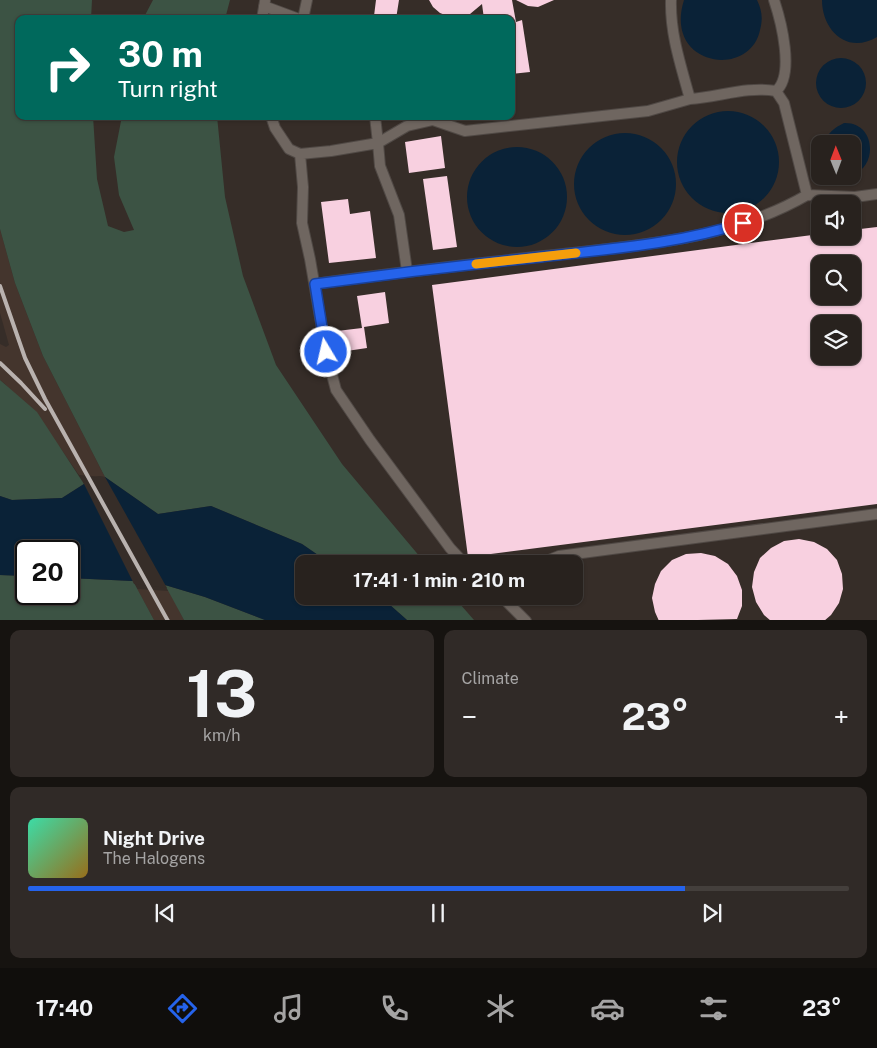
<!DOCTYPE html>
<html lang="en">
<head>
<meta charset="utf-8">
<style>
	body { margin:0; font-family:"Public Sans",sans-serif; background:#302a27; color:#f1f3f6; height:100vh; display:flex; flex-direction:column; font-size:19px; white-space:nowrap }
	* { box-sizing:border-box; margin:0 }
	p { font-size:16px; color:#a5a4a4 }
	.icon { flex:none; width:28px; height:28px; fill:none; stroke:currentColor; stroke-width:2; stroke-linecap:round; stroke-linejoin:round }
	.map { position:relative; height:620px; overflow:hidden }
	.panel { display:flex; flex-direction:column; gap:10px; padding:10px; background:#161310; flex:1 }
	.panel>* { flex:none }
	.hud { position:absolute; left:15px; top:15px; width:500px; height:105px; border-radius:10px; box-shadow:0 1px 4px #0004,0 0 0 1px #443f3c; background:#00695c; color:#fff; overflow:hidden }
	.needle { width:32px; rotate:359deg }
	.fabs { position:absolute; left:811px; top:135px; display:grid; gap:10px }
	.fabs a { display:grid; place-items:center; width:50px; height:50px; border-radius:10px; background:#28221e; box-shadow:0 1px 4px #0004,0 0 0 1px #443f3c; font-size:25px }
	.speed { position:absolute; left:15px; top:540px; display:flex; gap:10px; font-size:25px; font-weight:700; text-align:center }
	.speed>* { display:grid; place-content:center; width:65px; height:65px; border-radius:50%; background:#28221e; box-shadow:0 1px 4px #0004,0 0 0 1px #443f3c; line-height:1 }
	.speed .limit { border:2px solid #111; border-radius:8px; background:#fff; color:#111 }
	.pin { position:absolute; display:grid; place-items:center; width:42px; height:42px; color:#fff; margin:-21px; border:2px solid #fff; border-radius:50%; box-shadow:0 1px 5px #0007 }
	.me { position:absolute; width:55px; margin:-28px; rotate:351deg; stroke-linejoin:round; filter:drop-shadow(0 0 4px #0008) }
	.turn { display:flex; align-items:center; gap:18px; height:105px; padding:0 20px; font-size:22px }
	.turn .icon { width:65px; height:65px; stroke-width:2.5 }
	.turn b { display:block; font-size:35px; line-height:42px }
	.big { font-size:38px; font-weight:700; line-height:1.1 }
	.panel .tile { flex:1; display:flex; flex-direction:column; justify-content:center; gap:8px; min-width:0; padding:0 18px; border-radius:10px; background:#302a27 }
	.panel .dial { align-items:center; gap:0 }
	.dial b { font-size:65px; line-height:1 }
	.song { display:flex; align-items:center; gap:15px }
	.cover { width:60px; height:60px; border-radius:8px; background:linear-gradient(135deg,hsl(160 70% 55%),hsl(40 70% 35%)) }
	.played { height:5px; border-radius:2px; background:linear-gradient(90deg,#2563eb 80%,#443f3c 80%) }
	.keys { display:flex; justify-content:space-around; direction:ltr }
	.heat { display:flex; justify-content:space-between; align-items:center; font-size:28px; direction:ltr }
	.panel .tiles { flex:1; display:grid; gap:10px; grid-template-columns:1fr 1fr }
	.tile:last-child { grid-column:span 2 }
	.trip { position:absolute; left:295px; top:555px; width:288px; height:50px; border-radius:10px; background:#28221e; box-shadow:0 1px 4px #0004,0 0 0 1px #443f3c; font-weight:700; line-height:50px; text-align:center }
	.menu { display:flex; height:80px; justify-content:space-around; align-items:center; background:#100e0c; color:#a5a4a4 }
	.menu .icon { width:35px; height:35px }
	.menu .current { color:#2563eb }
	.menu b { font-size:22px; color:#f1f3f6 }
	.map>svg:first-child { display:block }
	.built { fill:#44352d }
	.green { fill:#3c5344 }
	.water { fill:#0a2237 }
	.pier { fill:#362d28 }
	.building { fill:#f8d0e0; fill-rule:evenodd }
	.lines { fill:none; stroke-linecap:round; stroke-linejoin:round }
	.service-casing { stroke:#504945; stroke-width:12 }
	.service { stroke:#6f6660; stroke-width:10 }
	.rail { stroke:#b9b2af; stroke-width:4 }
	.route-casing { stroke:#184099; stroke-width:12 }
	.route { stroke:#2563eb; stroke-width:9 }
	.slow { stroke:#f59e0b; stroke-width:9 }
</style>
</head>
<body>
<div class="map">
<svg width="877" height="621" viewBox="0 0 877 621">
	<rect width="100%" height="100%" fill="#362d28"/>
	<path class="built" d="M0,229L15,283L43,356L105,477L79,475L61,449L5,384L0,380V344L6,347L9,345L0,313Z
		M137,589L169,591L184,620H154Z"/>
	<path class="green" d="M0,0H92L91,19H19V116H93L97,179L108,226L124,232L134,230L119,195L114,157L122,116H217L225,197L243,276L276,365L342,464L426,564H331L302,544L211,506L158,514L105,477L43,356L15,283L0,229Z
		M153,0H230L225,19H143Z
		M0,380L37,412L84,484L62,498L12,500L0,496Z
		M0,575L26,576V594H69V578L133,581L154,620L0,621Z
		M165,585L205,597L265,620H184Z
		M378,596H453L474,620H407L390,605Z"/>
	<path class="water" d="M684,0H757C762,10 763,19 760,30C750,79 663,67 684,0Z
		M822,0H877V37C847,55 822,30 822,0Z
		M816 83a25 25 0 1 1 50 0a25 25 0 1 1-50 0Z
		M677 162a51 51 0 1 1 102 0a51 51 0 1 1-102 0Z
		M844,123C877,122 877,168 853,174L852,144H825C827,133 834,128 844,123Z
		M574 184a51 51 0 1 1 102 0a51 51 0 1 1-102 0Z
		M467 197a50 50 0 1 1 100 0a50 50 0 1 1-100 0Z
		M105,477L158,514L211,506L302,544L331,564H304V596H378L390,605L407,620H265L205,597L165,585L133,581L69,578V551H26V576L0,575V496L12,500L62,498L84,484Z"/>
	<path class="pier" d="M99,476L105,477L167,588L134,584L83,482Z"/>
	<path class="building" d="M376,0H399L396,19L374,16Z
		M429,0H512L516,22L522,20L530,72L511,74V19H484L482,4L470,14L460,17H450L440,13L433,7Z
		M516,0H554L538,7L528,6Z
		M441,136L445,168L409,173L405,142Z
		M447,176L457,247L433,250L423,179Z
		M348,199L350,214L370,211L376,258L329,263L321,202Z
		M877,227V504L468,557L432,285L820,234V236H852V230ZM820,264H852V296H820ZM820,324H852V356H820Z
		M385,292L389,323L364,327L367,348L340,352L337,331L362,328L357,296Z
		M799,539L814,542L827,549L837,560L842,574L843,589L839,603L831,615L824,621H771L764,615L756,602L752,587L754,572L760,558L771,548L784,541Z
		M701,553L715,556L728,564L737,576L742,590V606L737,619L659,621L655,612L652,598L655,584L661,571L672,560L686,554Z"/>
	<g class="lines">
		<defs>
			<path id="service" d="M671,0C670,34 681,66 690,99C719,97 747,86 776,91L784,103L807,195L855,197L877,194
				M774,0C781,21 795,75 776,91
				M264,6L299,19
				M262,19L265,1
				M303,19L307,0
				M271,116L275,128L289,149L300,154L331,151L378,143L375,116
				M300,154L303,187L302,223L310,259L326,352L336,390L370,440L450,548L465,564
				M407,271L399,215L380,166L378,143L407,126L433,120L465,131L648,111L690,99
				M315,284C391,273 467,265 544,256C633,246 728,241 807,195
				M539,564L559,556L877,514
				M501,596L526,621"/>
		</defs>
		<use href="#service" class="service-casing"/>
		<use href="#service" class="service"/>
		<path class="rail" d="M0,286L25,358L45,399L168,621
			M0,363L21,383L45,409"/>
	</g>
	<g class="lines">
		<defs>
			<path id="route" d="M326,352L315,284C390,274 465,265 541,257C608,249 678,244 743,223"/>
		</defs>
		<use href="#route" class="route-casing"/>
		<use href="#route" class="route"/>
		<path class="slow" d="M476,264L576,253"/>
	</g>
</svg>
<div class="fabs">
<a><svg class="needle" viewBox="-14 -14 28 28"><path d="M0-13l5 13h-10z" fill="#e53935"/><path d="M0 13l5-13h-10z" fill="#a5a4a4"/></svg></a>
<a><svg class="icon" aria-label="sound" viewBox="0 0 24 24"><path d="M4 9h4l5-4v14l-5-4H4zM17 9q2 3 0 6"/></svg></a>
<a><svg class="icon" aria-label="search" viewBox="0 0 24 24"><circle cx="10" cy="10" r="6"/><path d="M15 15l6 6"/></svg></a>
<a><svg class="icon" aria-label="layers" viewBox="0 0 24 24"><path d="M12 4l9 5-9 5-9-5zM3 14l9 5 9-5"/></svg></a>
</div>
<div class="speed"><div class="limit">20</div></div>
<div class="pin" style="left:743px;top:223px;background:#d93025"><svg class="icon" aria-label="arrive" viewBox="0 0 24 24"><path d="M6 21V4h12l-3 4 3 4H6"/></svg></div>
<svg class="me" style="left:326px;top:352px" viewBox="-20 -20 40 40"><circle r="17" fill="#2563eb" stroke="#fff" stroke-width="3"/><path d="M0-11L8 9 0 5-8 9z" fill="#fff"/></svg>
<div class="trip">17:41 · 1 min · 210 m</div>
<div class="hud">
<div class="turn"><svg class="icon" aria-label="right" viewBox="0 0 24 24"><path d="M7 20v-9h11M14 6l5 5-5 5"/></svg><div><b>30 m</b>Turn right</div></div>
</div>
</div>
<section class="panel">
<div class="tiles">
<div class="tile dial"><b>13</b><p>km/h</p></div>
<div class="tile"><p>Climate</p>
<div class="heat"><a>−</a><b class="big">23°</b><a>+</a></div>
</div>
<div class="tile">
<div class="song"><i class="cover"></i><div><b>Night Drive</b><p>The Halogens</p></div></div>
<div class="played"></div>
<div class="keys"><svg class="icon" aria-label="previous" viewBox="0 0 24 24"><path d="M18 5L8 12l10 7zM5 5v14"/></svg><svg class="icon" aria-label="pause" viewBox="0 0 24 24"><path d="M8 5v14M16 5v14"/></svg><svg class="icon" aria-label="next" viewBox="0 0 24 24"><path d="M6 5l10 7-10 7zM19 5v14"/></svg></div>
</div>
</div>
</section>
<nav class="menu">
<b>17:40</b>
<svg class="icon current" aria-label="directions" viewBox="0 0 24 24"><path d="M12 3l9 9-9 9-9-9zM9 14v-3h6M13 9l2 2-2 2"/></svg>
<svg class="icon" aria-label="music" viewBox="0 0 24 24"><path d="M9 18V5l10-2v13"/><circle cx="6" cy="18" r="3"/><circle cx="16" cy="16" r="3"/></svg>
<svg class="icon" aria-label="phone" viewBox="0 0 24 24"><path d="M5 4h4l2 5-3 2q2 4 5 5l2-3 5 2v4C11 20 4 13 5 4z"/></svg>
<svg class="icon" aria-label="climate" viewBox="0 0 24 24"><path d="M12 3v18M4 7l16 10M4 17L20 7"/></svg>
<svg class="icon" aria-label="car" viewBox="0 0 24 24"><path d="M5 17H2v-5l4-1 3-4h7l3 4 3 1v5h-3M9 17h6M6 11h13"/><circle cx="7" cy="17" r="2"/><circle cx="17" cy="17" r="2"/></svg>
<svg class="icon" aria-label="filters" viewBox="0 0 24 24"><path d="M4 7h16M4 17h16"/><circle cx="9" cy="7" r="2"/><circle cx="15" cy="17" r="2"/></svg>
<b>23°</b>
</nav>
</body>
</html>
